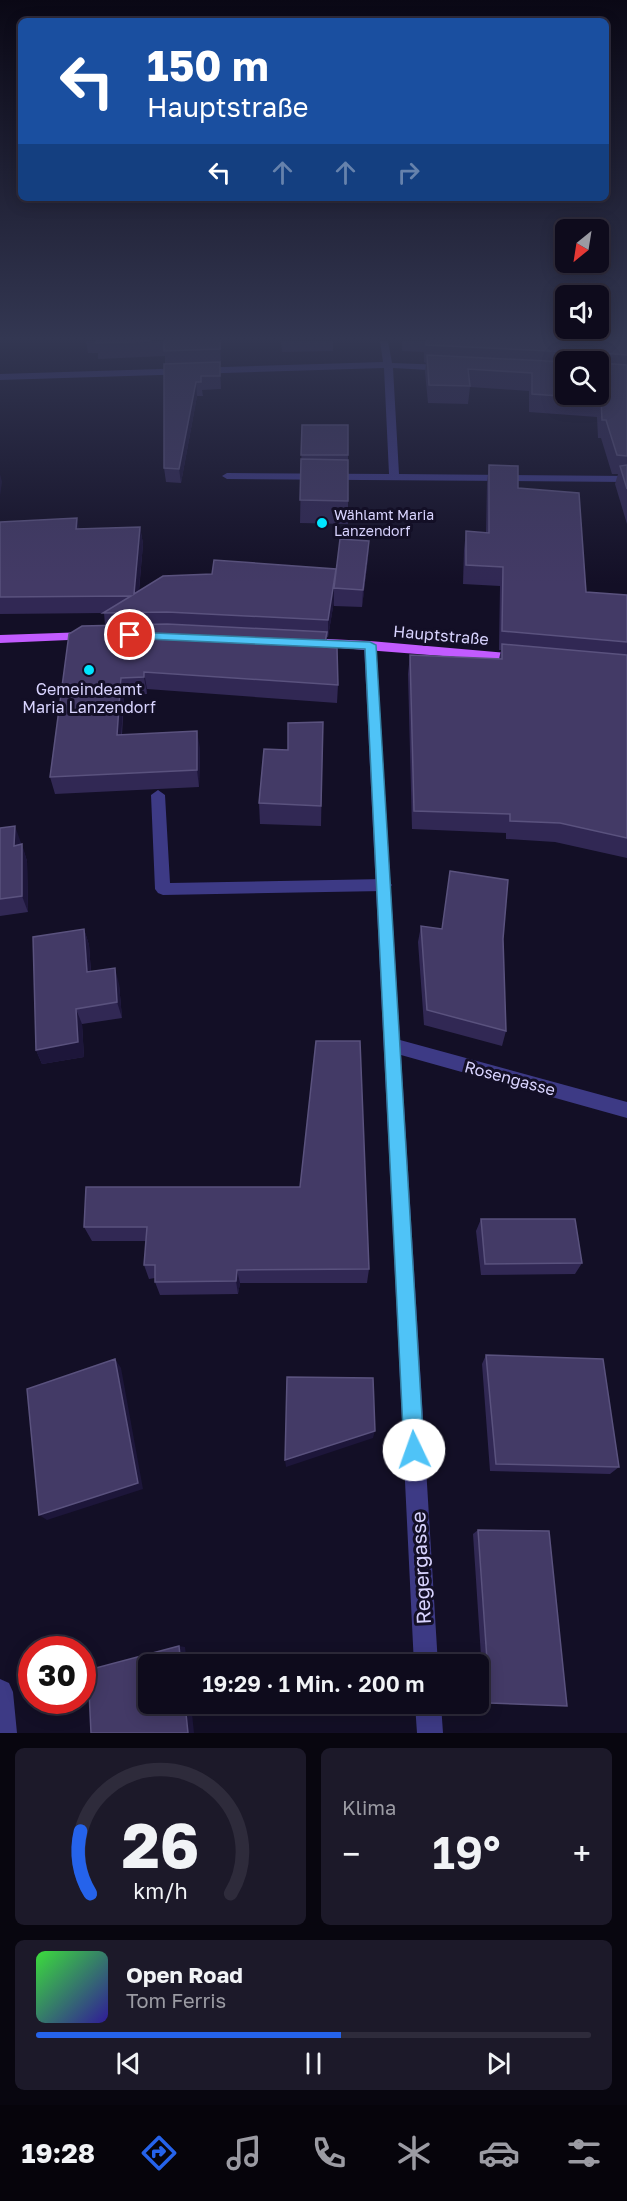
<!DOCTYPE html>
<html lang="de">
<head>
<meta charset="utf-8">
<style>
	body { margin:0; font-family:"Golos Text",sans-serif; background:#1c1929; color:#f1f3f6; height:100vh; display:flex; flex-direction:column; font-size:22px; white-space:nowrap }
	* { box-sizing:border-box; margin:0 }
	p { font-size:20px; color:#9b9ba3 }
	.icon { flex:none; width:33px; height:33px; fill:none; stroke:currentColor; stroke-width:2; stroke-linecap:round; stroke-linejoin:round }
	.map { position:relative; height:1733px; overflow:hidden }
	.drawer { display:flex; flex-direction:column; gap:15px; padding:15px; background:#08060f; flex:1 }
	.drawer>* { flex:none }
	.banner { position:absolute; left:18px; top:18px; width:591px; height:183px; border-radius:9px; box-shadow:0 3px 15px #0003,0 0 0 2px #2e2b3b; background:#1a4fa0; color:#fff; overflow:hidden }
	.needle { width:39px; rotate:210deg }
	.fabs { position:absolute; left:555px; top:219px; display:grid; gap:12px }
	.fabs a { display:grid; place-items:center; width:54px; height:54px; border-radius:9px; background:#0e0b1c; box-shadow:0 3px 15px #0003,0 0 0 2px #2e2b3b; font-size:30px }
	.speed { position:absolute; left:18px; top:1636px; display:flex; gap:12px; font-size:30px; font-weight:700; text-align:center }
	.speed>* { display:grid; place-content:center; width:78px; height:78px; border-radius:50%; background:#0e0b1c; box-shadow:0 3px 15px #0003,0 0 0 2px #2e2b3b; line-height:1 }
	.speed .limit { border:9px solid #d22; background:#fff; color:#111 }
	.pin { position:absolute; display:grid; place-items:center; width:51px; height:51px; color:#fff; margin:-26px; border:3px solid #fff; border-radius:50%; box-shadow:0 2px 6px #0007 }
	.me { position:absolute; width:66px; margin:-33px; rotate:357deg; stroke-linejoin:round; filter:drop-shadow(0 0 4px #0008) }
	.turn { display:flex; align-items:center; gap:21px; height:126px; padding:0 30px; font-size:27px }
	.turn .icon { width:78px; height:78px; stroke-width:2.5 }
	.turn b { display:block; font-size:42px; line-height:51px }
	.lanes { display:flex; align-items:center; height:57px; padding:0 30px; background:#0003; justify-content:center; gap:30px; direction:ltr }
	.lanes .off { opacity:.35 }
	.big { font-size:45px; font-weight:600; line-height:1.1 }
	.drawer .tile { flex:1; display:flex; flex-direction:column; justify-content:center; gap:9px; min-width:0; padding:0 21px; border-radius:9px; background:#1c1929 }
	.drawer .dial { align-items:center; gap:0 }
	.dial svg { height:156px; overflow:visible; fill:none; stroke:#2e2b3b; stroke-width:7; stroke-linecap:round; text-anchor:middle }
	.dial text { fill:#f1f3f6; stroke:none }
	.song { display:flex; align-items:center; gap:18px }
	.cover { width:72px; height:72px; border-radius:9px; background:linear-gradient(135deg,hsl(120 70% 55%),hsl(250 70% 35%)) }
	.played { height:6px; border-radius:3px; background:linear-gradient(90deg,#2563eb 55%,#2e2b3b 55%) }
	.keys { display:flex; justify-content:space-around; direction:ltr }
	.heat { display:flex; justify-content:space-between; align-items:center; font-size:33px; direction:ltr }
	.drawer .tiles { flex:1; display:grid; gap:15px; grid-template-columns:1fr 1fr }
	.tile:last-child { grid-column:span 2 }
	.trip { position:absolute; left:138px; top:1654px; width:351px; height:60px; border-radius:9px; background:#0e0b1c; box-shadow:0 3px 15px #0003,0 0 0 2px #2e2b3b; font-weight:600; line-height:60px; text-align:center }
	.dock { display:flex; height:96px; justify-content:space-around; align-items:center; background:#06040b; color:#9b9ba3 }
	.dock .icon { width:42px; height:42px }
	.dock .current { color:#2563eb }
	.dock b { font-size:27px; color:#f1f3f6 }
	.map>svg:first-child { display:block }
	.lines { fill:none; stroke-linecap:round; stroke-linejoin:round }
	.lane { fill:#3d3a85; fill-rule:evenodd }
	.street { fill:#3d3a85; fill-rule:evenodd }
	.primary { fill:#c25bff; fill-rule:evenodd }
	.wall { fill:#312854; fill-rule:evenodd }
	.shaded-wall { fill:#1d163a }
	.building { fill:#433a66; stroke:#5a527e; stroke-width:1.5 }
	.route { fill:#4fc3f7; stroke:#337fa1; stroke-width:1.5 }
	.poi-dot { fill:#00e5ff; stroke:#130f26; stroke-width:2 }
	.labels { text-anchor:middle; stroke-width:6; stroke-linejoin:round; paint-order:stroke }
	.far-poi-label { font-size:14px; fill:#d9d4ff; stroke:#130f26; text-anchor:start }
	.street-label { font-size:16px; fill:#d9d4ff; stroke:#130f26 }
	.poi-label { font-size:16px; fill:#d9d4ff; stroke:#130f26 }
	.near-street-label { font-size:20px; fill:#d9d4ff; stroke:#130f26 }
</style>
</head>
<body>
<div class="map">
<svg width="627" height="1733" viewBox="0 0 627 1733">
	<rect width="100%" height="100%" fill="#130f26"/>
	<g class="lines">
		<path class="lane" d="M158,790L165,795L170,883L384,879L389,881L392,885L389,889L384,891L163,895L158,893L155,889L151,795Z"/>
		<path class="street" d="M380,341H388L392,363L446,365L450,368L446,371L393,368L399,474L627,476V482L227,479L222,476L227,473L389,474L384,368L0,380V374L383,362Z
			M370,641L376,645L400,1040L627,1102V1118L401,1055L438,1665H414L364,645Z
			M0,1679L9,1683L13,1692L17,1733H0Z
			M415,1704H441L443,1733H417Z"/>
		<path class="primary" d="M87,632L91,633V639L0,643V635Z
			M306,638L370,641L518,654L524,658L518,662L302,645L300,642Z"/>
	</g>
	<path class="wall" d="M86,341H221V365H220L221,389L202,390L203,396H197L181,483L166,482L164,468L165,363V356L98,359V353H88Z
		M281,341H333V351L282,352Z
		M402,341H627V524L615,484L618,474H612L601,438H598L597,417L529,412V391L470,387L468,404L428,403L425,372L426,363L424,362V352L402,351ZM566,362H598L566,394Z
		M302,425H348V524L300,523Z
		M489,465L518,488L586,592L627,595V858L555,842L506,839V833L412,829L408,674L410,655L499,659L501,650H499L500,586L463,584L464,550L466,531L486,533L487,483Z
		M0,522L79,529L140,527L143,544L139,591L336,569L369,541L368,558L362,607L334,606V601L328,637H327L326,647L338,685L337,703L147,689V694L124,695L122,735L200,748L199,787L55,794L50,777L105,625L104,613L0,614Z
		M323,722L321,826L260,824L259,803L288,750Z
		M0,828L21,843L27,861L28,912L0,916Z
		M421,926L503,939L506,1031L502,1046L424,1025L418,942Z
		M84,929L89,945L91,972L119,984L122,1018L82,1024L84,1057L42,1064L36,1050Z
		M86,1187L369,1269L367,1283H240L238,1294L160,1295L155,1282V1278L149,1279L144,1265L146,1241H92L84,1227Z
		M481,1219L582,1263L575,1274L481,1275L476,1231Z
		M486,1355L619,1467L610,1474L490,1471L482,1364Z
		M478,1530L490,1703L484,1702L473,1534Z"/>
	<path class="shaded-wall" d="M220,341H221V365L220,349Z
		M196,382L197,396L181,483L179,469Z
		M0,474L2,482L0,496Z
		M77,518L80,535L76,529Z
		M140,527L143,544L137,611L134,594Z
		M369,541L368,558L362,607L363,590Z
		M336,569L334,588V601L328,637V620Z
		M144,672L147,689V694L144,677Z
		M121,678L124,695L120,752L117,735Z
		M197,731L200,748L199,787L197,770Z
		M15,826L21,843L20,863L14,846Z
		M22,844L27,861L28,912L22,896Z
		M84,929L89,945L92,988L87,972Z
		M115,968L119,984L122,1018L117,1002Z
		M76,1009L82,1024L84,1057L42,1064L36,1050Z
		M237,1270L240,1283L238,1294L236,1281Z
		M115,1359L121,1368L143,1489L47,1520L39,1515Z
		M375,1431L373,1438L286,1467L285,1460Z
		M179,1646L185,1647L187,1665H181Z
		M185,1704H191L194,1733H188Z"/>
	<path class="building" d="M96,341H151L96,343Z
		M164,341H220V349L164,351Z
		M426,341H627V355L602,353L600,355V363L627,365V456L617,455L606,420H602L601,399L532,394V373L468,369L470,386L429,385L427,355L566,362V394H598V362H570L572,354L570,352L426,345Z
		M220,362V376H201V382H196L179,469L164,468V364Z
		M302,425H348V455H301Z
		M301,459L348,460V501L300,500Z
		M489,465L518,466V488L579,493L586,592L627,595V642L502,631L503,567L466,565V531L489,533Z
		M627,465V489L620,466Z
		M77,518L76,529L140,527L134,594L163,576L212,574L214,560L336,569L328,620L167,612L103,613L131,596L0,597V522Z
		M340,539L369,541L363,590L334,588Z
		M167,624L327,632L324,647L337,648L338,685L144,672V677L121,678L117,735L197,731V770L50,777L69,634L82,626Z
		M502,644L627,655V838L560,823L510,821V814L414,811L410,655L502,659Z
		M323,722L321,806L259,803L264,749L288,750V723Z
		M15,826L14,846L22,844V896L0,899V828Z
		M450,871L508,880L503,939L506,1031L427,1010L421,926L442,929Z
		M84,929L87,972L115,968L117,1002L76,1009L78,1042L36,1050L33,937Z
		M316,1041H360L369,1269L237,1270L236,1281L155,1282V1265H144L147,1227H84L86,1187H300Z
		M481,1219H575L582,1263L485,1264Z
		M486,1355L603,1359L619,1467L496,1464Z
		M115,1359L138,1483L39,1515L27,1389Z
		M287,1377L373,1378L375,1431L285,1460Z
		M478,1530L549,1531L567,1706L490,1703Z
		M179,1646L181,1665H148V1704H185L188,1733H91L88,1670Z"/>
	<linearGradient id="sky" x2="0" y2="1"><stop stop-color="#0a0815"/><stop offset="0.58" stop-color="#333752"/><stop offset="1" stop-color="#333752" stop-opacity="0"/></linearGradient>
	<rect width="627" height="584" fill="url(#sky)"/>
	<path class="route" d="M130,632L370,642L376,645L424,1450L422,1458L414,1461L407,1458L404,1450L365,649L126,638L124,635Z"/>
	<g class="poi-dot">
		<circle cx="322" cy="523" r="6"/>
		<circle cx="89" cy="670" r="6"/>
	</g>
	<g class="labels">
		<g class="far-poi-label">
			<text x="334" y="520">Wählamt Maria<tspan x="334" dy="16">Lanzendorf</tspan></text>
		</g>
		<g class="street-label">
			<text transform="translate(441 635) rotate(5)" y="6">Hauptstraße</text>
			<text transform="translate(510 1078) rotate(15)" y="6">Rosengasse</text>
		</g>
		<g class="poi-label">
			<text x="89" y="695">Gemeindeamt<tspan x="89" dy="18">Maria Lanzendorf</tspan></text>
		</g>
		<g class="near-street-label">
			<text transform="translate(421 1568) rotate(-93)" y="7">Regergasse</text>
		</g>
	</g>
</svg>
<div class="fabs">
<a><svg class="needle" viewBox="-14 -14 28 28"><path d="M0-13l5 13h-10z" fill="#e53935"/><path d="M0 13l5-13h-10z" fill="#9b9ba3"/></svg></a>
<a><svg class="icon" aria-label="sound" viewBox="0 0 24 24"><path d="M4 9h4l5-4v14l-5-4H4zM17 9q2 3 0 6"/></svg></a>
<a><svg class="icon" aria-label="search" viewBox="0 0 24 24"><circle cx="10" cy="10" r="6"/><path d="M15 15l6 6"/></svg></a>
</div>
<div class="speed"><div class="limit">30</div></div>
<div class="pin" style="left:130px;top:635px;background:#d93025"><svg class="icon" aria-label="arrive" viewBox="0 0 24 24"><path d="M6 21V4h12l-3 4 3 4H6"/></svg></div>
<svg class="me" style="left:414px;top:1450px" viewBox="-20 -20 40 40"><circle r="19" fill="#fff"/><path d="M0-13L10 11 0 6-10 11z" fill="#4fc3f7"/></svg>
<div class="trip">19:29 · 1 Min. · 200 m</div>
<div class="banner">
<div class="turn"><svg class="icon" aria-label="left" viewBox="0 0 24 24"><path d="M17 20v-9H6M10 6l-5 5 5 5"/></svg><div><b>150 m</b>Hauptstraße</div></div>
<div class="lanes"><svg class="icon" aria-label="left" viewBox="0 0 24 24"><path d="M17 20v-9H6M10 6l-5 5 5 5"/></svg><svg class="icon off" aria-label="ahead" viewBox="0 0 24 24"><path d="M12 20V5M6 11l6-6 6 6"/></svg><svg class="icon off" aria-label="ahead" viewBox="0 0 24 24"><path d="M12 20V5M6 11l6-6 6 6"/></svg><svg class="icon off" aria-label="right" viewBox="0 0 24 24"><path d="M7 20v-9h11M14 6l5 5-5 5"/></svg></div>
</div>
</div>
<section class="drawer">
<div class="tiles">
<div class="tile dial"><svg viewBox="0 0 100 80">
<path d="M14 69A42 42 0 1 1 86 69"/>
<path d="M14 69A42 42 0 0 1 9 37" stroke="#2563eb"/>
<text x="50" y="56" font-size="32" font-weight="700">26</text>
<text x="50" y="72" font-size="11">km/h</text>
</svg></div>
<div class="tile"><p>Klima</p>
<div class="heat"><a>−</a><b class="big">19°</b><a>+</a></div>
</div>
<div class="tile">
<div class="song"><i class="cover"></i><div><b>Open Road</b><p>Tom Ferris</p></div></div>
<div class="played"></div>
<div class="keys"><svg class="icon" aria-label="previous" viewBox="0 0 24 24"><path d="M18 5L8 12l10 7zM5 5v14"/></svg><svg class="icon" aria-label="pause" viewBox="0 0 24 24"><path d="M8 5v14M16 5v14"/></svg><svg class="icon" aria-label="next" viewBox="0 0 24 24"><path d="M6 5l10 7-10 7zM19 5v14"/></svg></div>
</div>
</div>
</section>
<nav class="dock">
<b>19:28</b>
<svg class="icon current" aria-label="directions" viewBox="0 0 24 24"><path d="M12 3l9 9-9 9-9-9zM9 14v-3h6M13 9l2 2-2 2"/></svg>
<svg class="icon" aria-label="music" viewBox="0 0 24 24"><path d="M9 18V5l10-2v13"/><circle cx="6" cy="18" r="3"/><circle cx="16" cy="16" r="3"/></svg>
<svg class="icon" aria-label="phone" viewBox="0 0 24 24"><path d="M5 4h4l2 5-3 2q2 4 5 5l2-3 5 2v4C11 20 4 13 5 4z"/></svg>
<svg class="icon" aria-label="climate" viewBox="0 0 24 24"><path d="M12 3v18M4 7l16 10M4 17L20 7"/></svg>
<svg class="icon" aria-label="car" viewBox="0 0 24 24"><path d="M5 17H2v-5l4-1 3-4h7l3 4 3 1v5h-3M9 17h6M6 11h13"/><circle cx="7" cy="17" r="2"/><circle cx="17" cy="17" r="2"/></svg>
<svg class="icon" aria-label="filters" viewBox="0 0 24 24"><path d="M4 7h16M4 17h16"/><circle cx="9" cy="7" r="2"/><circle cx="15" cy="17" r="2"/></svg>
</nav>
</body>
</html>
